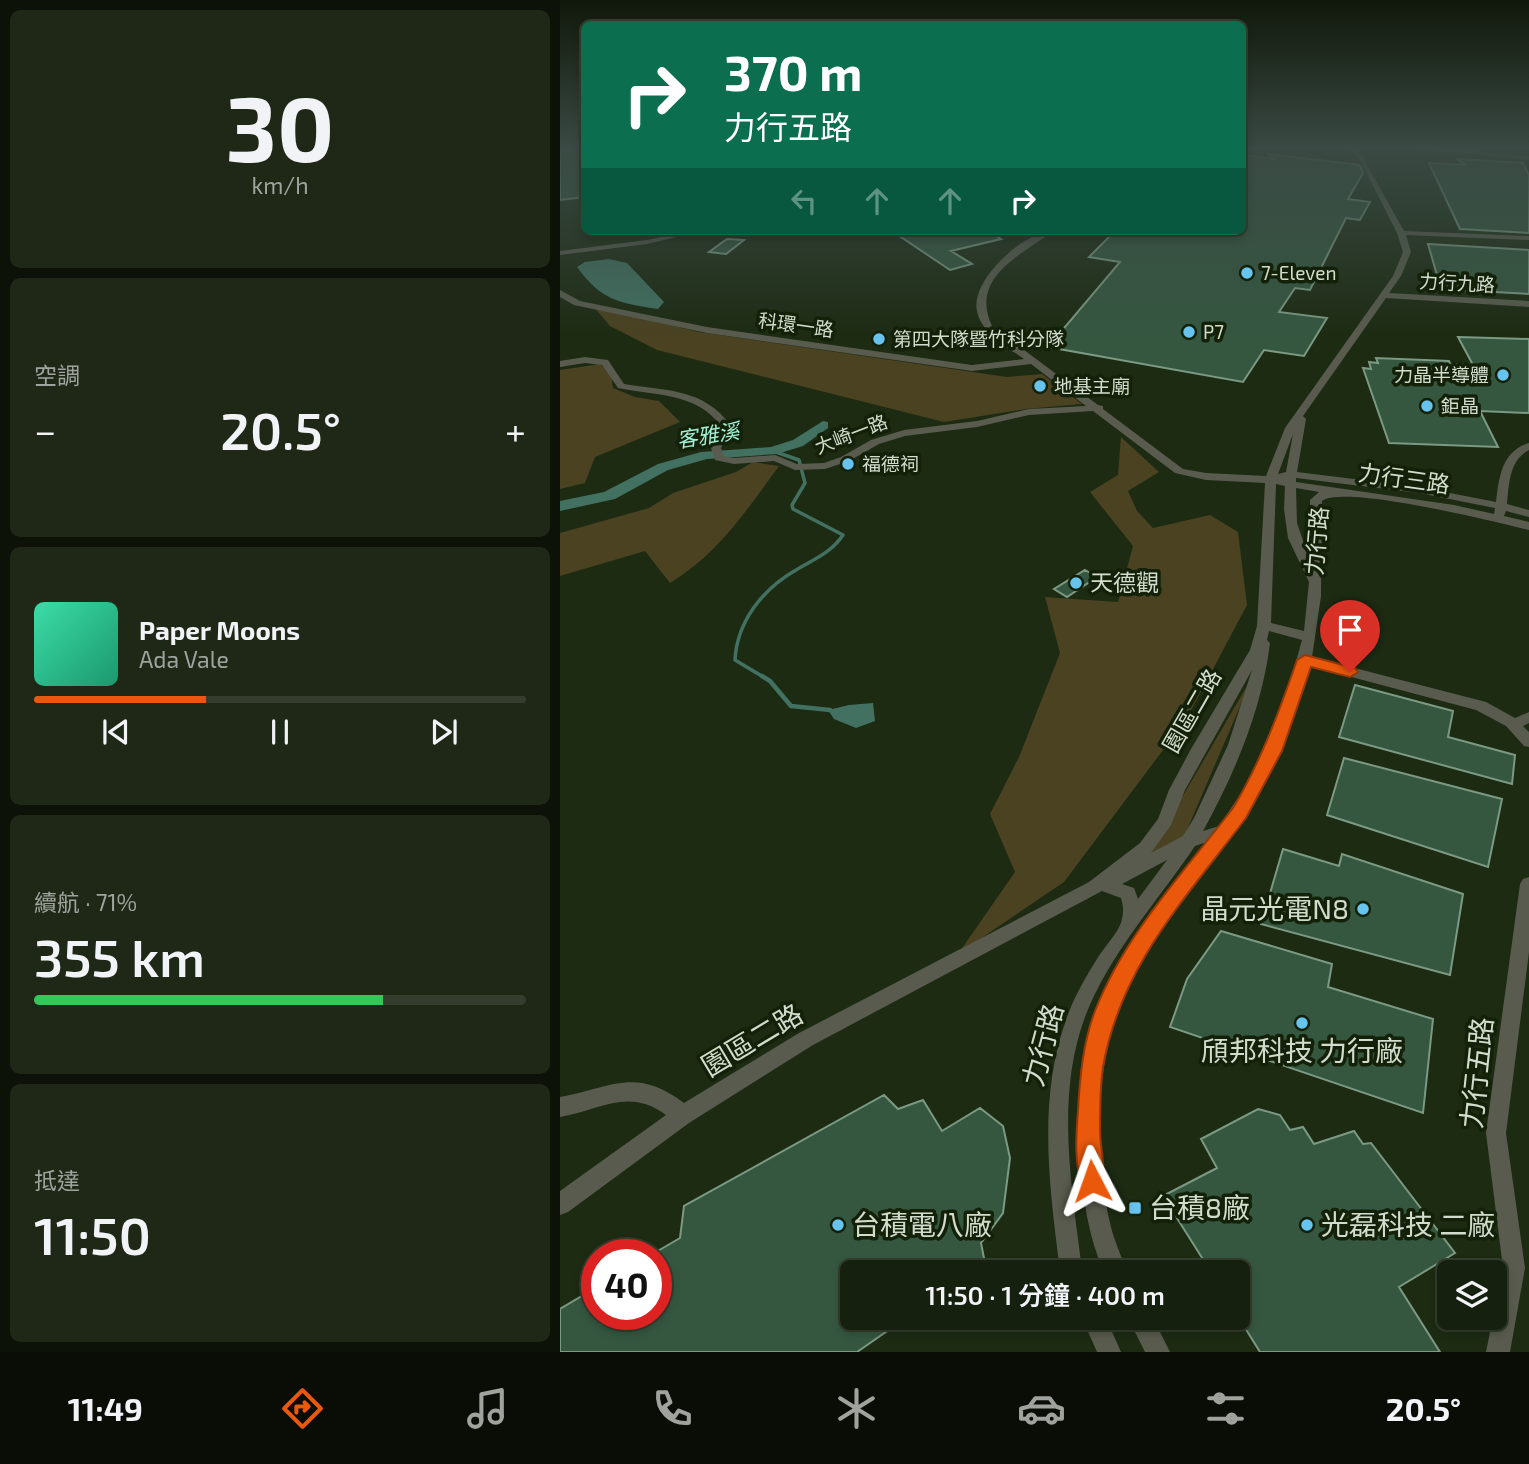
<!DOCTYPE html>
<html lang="zh-TW">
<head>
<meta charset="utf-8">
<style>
	body { margin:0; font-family:"Exo 2","Noto Sans TC",sans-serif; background:#1f2817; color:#f1f3f6; height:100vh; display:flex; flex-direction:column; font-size:26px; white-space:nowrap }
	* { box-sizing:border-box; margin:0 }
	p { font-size:23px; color:#9ea39e }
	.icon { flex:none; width:38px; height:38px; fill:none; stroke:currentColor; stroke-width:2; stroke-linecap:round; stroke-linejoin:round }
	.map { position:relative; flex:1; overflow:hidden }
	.panel { display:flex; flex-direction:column; gap:10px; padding:10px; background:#0c1208; width:560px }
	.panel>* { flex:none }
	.hud { position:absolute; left:21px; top:21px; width:665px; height:214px; border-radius:10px; box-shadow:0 4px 10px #0003,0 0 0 2px #353e2e; background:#0b6e4f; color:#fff; overflow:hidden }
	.fabs { position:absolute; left:877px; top:1260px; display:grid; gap:14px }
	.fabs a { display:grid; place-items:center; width:70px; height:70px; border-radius:10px; background:#16200e; box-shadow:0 4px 10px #0003,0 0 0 2px #353e2e; font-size:35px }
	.speed { position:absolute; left:21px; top:1239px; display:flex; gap:14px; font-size:35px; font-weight:700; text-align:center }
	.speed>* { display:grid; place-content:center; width:91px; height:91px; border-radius:50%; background:#16200e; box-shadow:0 4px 10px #0003,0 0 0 2px #353e2e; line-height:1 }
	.speed .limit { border:10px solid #d22; background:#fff; color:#111 }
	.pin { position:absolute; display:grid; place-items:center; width:60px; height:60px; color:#fff; margin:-72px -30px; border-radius:50% 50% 50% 0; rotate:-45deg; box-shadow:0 0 7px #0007 }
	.pin .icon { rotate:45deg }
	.me { position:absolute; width:77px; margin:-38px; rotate:356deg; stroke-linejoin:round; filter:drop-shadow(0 0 5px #0008) }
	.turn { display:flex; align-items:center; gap:24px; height:147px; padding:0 28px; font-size:32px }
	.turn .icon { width:91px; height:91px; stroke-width:2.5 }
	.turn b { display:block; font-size:49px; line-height:60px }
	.lanes { display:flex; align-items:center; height:66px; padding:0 28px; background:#0003; justify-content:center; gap:35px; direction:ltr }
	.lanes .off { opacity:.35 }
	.big { font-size:52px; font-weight:600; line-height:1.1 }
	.panel .card { flex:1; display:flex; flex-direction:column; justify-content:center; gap:10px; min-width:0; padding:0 24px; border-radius:10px; background:#1f2817 }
	.panel .dial { align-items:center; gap:0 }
	.dial b { font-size:91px; line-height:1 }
	.song { display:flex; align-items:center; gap:21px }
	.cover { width:84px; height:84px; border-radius:10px; background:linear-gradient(135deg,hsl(160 70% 55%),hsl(160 70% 35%)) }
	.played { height:7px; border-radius:4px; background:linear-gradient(90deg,#ea580c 35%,#353e2e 35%) }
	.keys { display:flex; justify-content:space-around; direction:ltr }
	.heat { display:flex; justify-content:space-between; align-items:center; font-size:38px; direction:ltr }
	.charge { height:10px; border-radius:5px; background:linear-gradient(90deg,#34c759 71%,#353e2e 0) }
	.trip { position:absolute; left:280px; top:1260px; width:410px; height:70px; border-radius:10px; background:#16200e; box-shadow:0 4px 10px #0003,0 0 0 2px #353e2e; font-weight:600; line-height:70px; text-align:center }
	.tab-bar { display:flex; height:112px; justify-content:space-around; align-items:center; background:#090d06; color:#9ea39e }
	.tab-bar .icon { width:49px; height:49px }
	.tab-bar .on { color:#ea580c }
	.tab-bar b { font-size:32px; color:#f1f3f6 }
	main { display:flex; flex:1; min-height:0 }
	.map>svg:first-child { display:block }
	.green { fill:#4a4221 }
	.water { fill:#427061 }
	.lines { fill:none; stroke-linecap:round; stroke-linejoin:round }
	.stream-far2 { stroke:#427061; stroke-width:2.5 }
	.stream-far1 { stroke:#427061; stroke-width:3.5 }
	.stream { stroke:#427061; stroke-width:4.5 }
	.river { fill:#427061; fill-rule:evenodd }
	.building { fill:#355740; stroke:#7b9983; stroke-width:2 }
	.minor { fill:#595b4e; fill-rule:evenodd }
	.route { fill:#ea580c; stroke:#983908; stroke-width:2 }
	.poi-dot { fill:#66c4ef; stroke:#142109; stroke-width:2.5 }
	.labels { text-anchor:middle; stroke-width:7; stroke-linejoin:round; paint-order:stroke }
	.far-poi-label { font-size:19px; fill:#d2dccc; stroke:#142109; text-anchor:start }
	.far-street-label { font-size:19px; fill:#d2dccc; stroke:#142109 }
	.far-water-label { font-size:21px; font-style:italic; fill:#a1f1d7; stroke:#142109 }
	.street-label { font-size:23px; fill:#d2dccc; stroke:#142109 }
	.poi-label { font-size:23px; fill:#d2dccc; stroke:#142109; text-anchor:start }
	.near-poi-label { font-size:28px; fill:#d2dccc; stroke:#142109; text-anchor:start }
	.near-street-label { font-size:28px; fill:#d2dccc; stroke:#142109 }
</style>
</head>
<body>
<main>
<section class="panel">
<div class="card dial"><b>30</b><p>km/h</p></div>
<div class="card"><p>空調</p>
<div class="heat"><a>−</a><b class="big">20.5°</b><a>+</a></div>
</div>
<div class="card">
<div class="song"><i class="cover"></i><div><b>Paper Moons</b><p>Ada Vale</p></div></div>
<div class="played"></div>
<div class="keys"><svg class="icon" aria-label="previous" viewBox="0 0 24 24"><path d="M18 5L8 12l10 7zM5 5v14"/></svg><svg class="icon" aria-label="pause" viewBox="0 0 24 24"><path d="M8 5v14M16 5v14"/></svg><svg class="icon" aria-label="next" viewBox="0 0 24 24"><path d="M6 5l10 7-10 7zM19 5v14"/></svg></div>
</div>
<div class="card"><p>續航 · 71%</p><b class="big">355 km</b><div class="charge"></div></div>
<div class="card"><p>抵達</p><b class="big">11:50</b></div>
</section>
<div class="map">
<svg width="969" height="1352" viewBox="0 0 969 1352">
	<rect width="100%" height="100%" fill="#1d2b13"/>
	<path class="green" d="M34,307L139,332L447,377L482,374L522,404L466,409L384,422L97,350L50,326Z
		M40,364L51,374L53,388L75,397L99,401L120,422L35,457L25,483L0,489V370Z
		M561,437L599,472L568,491L577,511L593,528L650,515L678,532L687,605L627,718L504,882L398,954L455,872L430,814L459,757L500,653L485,597L558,602L573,546L530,492L558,475Z
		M193,462L219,466C186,511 158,554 110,583L85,551L0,576V533L89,508L113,493L176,472Z
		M694,674L624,837L586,859Z"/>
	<path class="water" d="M49,259L67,263L104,302L98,309C58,303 41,300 17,267L25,262Z
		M313,703L315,721L296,728L274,719L268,710L289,705Z"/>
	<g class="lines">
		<path class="stream-far2" d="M212,451L219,453"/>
		<path class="stream-far1" d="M205,678L175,660C177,621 203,589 236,570C254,559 271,553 283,535L233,509L232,505L245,483L239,460L213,451"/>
		<path class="stream" d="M202,676L210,681L231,706L270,710"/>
		<path class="river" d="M263,421L268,422V428L243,446L217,454L147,459L108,470L55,499L0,511V501L44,492L98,464L141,452L211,447L233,440Z"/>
	</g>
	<path class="building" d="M0,147H24V197L0,200Z
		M708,154L800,165L803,173L788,199L810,202L800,220L786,218L750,290L735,288L719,312L767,318L744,356L704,350L683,382L488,347L560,262L529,257L555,231L609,234L611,231H682V155L714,159Z
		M896,159L963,163L969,175V233L900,229L869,163L906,165Z
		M332,231H427L441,239L391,251L412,264L390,270Z
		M167,239L184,240L166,254L149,252Z
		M868,244L969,250V294L881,289Z
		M898,337L969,339V413L920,411L938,447L829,443L803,368L811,369L809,362L818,363L816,358L889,361L890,364L913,365Z
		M525,570L537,577L507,597L494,589Z
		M795,685L893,711L888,737L955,755L952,784L779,737Z
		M784,758L942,799L928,867L767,815Z
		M723,849L779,866L782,854L903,894L890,975L701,924Z
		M661,931L772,964L768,987L873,1019L863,1113L610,1027L627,979Z
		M324,1095L338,1109L363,1100L382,1131L420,1108L443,1126L450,1158L443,1213L421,1243L425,1263L411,1272H292V1318H346L297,1352H0V1309L37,1287V1314H96V1252L120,1238L124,1206Z
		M698,1109L720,1115L730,1130L743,1127L754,1144L794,1131L803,1144L811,1143L895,1253L839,1287L880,1352H700L677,1315V1272H651L603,1196L657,1168L641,1139Z"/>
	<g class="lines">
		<path class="minor" d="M787,147H794L805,158L807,165L844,231L969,236V240L846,235L851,252L841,276L829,293L969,301V307L826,298L743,416L746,419L737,472L859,487L936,502C939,477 942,451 969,443V450C949,460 949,485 947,504L969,510V517L946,511L944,516L969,522V530C936,522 784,484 762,501L761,596L752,657L926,702L955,718L969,712V723L963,726L969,732V747L964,746L946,726L916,710L750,666C737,715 718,765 690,807C659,855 620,897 589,945C537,1028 528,1133 551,1227C555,1243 562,1257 567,1272H544C528,1236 523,1198 520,1159C514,1080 533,1002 576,935C597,903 623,873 647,842L635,846C598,901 549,954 525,1017C496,1095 511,1183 521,1262L525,1272H503L499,1263C489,1183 478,1098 506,1020C513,999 525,978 537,959C544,947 560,931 562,919C564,911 563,905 561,898L542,891L253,1045L129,1123L8,1212L0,1215V1191L106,1115C69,1087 40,1110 0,1117V1097C51,1088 75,1066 124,1103L239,1033L529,882L580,843L598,819L609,790L631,749L690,650L697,626L705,483L646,480L615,473L533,411L469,415L417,427L345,436L319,444L289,461L265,469L235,470L214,461L174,464L155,460L151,448L160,433L161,426C136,392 95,396 58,388L42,365L25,363L0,367V361L25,357L48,360L64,384C106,391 144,388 171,426L170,433L161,448L164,456L174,458L215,455L237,464L264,463L281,457L311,440L344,430L417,421L469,409L526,406L471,364L412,371L147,333L14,305L0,297V290L20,301L147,327L412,365L464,359C452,350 430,339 423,325C418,318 415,308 417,299C422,271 466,231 494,231C462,254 409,277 432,326L538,405L543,406V409L623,469L646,473L706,476L725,428L833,276L843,252L837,233L800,160ZM733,434L726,472L718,474ZM736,478L859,493L935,508L934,514L894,505L736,482ZM716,484L725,486L724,509L728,538L749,582L744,631L711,623ZM736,488L759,492L750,500V561L737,523ZM709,631L742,640L724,704L694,774L659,826L643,831C675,773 702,709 710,643L707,640ZM692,670L668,745L634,818L623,836L591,853L611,825L625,790ZM607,860L578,899L574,888L562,884Z
			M838,147H867L969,156V160Z
			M127,231H142L87,244L0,255V251L87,240Z
			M969,877V952L946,1133L965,1268L950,1352H926L943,1268L926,1133L960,884L963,879Z
			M522,1318H546L561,1352H537Z
			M568,1318H593L610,1352H585Z"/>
	</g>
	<linearGradient id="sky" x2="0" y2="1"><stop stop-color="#10180a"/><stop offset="0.44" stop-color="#3a4a44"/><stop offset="1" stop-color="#3a4a44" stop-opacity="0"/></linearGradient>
	<rect width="969" height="337" fill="url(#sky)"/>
	<path class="route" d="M745,655L795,668L798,672L790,677L751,667L722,751L686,818C626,898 561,965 543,1067C540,1087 540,1111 540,1131C540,1150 548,1172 540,1190L532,1193L523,1190C514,1167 516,1135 518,1110C520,1077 523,1042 535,1011C565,934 624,872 673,808C701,761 719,712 737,660Z"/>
	<g class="poi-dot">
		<circle cx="687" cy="273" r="7"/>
		<circle cx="629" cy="332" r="7"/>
		<circle cx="319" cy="339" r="7"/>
		<circle cx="943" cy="375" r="7"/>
		<circle cx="480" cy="386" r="7"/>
		<circle cx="867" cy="406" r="7"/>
		<circle cx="288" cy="464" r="7"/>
		<circle cx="516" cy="583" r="7"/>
		<circle cx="803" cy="909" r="7"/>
		<circle cx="742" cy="1023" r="7"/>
		<rect x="568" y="1201" width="14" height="14" rx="3.5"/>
		<circle cx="278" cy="1225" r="7"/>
		<circle cx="747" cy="1225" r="7"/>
	</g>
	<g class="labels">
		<g class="far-poi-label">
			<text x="701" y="280">7-Eleven</text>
			<text x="643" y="339">P7</text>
			<text x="333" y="346">第四大隊暨竹科分隊</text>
			<text x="929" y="382" text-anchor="end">力晶半導體</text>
			<text x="494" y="393">地基主廟</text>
			<text x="881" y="413">鉅晶</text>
			<text x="302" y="471">福德祠</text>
		</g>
		<g class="far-street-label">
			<text transform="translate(897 283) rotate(3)" y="7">力行九路</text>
			<text transform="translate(236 325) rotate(8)" y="7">科環一路</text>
			<text transform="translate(291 434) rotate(-21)" y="7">大崎一路</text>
		</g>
		<g class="far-water-label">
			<text transform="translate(148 436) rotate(-9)" y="7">客雅溪</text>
		</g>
		<g class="street-label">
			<text transform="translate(844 479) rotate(8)" y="8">力行三路</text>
			<text transform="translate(757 541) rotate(-85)" y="8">力行路</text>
			<text transform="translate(632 711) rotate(-60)" y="8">園區二路</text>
		</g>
		<g class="poi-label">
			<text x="530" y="591">天德觀</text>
		</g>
		<g class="near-poi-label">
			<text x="789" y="919" text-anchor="end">晶元光電N8</text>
			<text x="742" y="1061" text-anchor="middle">頎邦科技 力行廠</text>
			<text x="589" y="1218">台積8廠</text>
			<text x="292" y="1235">台積電八廠</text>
			<text x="761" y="1235">光磊科技 二廠</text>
		</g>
		<g class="near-street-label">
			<text transform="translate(192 1040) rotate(-31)" y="10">園區二路</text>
			<text transform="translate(483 1045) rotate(-75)" y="10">力行路</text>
			<text transform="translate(917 1073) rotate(-84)" y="10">力行五路</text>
		</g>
	</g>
</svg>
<div class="fabs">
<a><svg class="icon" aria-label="layers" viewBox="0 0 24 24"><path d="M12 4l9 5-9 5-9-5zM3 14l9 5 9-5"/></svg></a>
</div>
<div class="speed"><div class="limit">40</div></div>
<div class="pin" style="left:790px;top:672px;background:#d93025"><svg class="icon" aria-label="arrive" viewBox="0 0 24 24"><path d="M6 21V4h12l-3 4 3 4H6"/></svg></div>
<svg class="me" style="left:532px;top:1181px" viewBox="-20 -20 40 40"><path d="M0-17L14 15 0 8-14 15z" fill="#ea580c" stroke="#fff" stroke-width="4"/></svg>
<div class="trip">11:50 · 1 分鐘 · 400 m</div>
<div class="hud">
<div class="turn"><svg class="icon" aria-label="right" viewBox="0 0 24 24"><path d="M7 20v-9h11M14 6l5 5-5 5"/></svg><div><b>370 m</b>力行五路</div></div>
<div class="lanes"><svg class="icon off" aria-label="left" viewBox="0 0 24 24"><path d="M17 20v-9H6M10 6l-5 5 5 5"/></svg><svg class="icon off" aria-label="ahead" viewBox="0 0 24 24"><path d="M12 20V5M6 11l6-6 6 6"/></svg><svg class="icon off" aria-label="ahead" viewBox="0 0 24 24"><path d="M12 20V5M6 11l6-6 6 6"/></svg><svg class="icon" aria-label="right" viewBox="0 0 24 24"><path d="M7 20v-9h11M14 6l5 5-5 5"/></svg></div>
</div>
</div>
</main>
<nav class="tab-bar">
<b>11:49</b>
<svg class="icon on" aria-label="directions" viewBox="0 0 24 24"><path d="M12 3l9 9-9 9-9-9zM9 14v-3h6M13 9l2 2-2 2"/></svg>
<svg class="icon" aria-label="music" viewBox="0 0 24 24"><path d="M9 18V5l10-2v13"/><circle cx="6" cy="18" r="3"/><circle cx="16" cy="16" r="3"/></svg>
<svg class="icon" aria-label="phone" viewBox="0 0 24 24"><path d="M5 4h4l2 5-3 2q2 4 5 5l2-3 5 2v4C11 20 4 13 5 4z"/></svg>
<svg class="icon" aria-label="climate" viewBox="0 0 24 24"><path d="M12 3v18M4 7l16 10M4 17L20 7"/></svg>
<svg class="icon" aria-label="car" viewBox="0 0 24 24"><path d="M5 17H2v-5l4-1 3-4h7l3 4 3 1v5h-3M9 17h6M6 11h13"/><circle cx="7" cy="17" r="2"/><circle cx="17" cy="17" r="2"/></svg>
<svg class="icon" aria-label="filters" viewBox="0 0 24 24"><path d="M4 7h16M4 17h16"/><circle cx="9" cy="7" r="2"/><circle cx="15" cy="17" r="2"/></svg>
<b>20.5°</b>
</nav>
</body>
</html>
